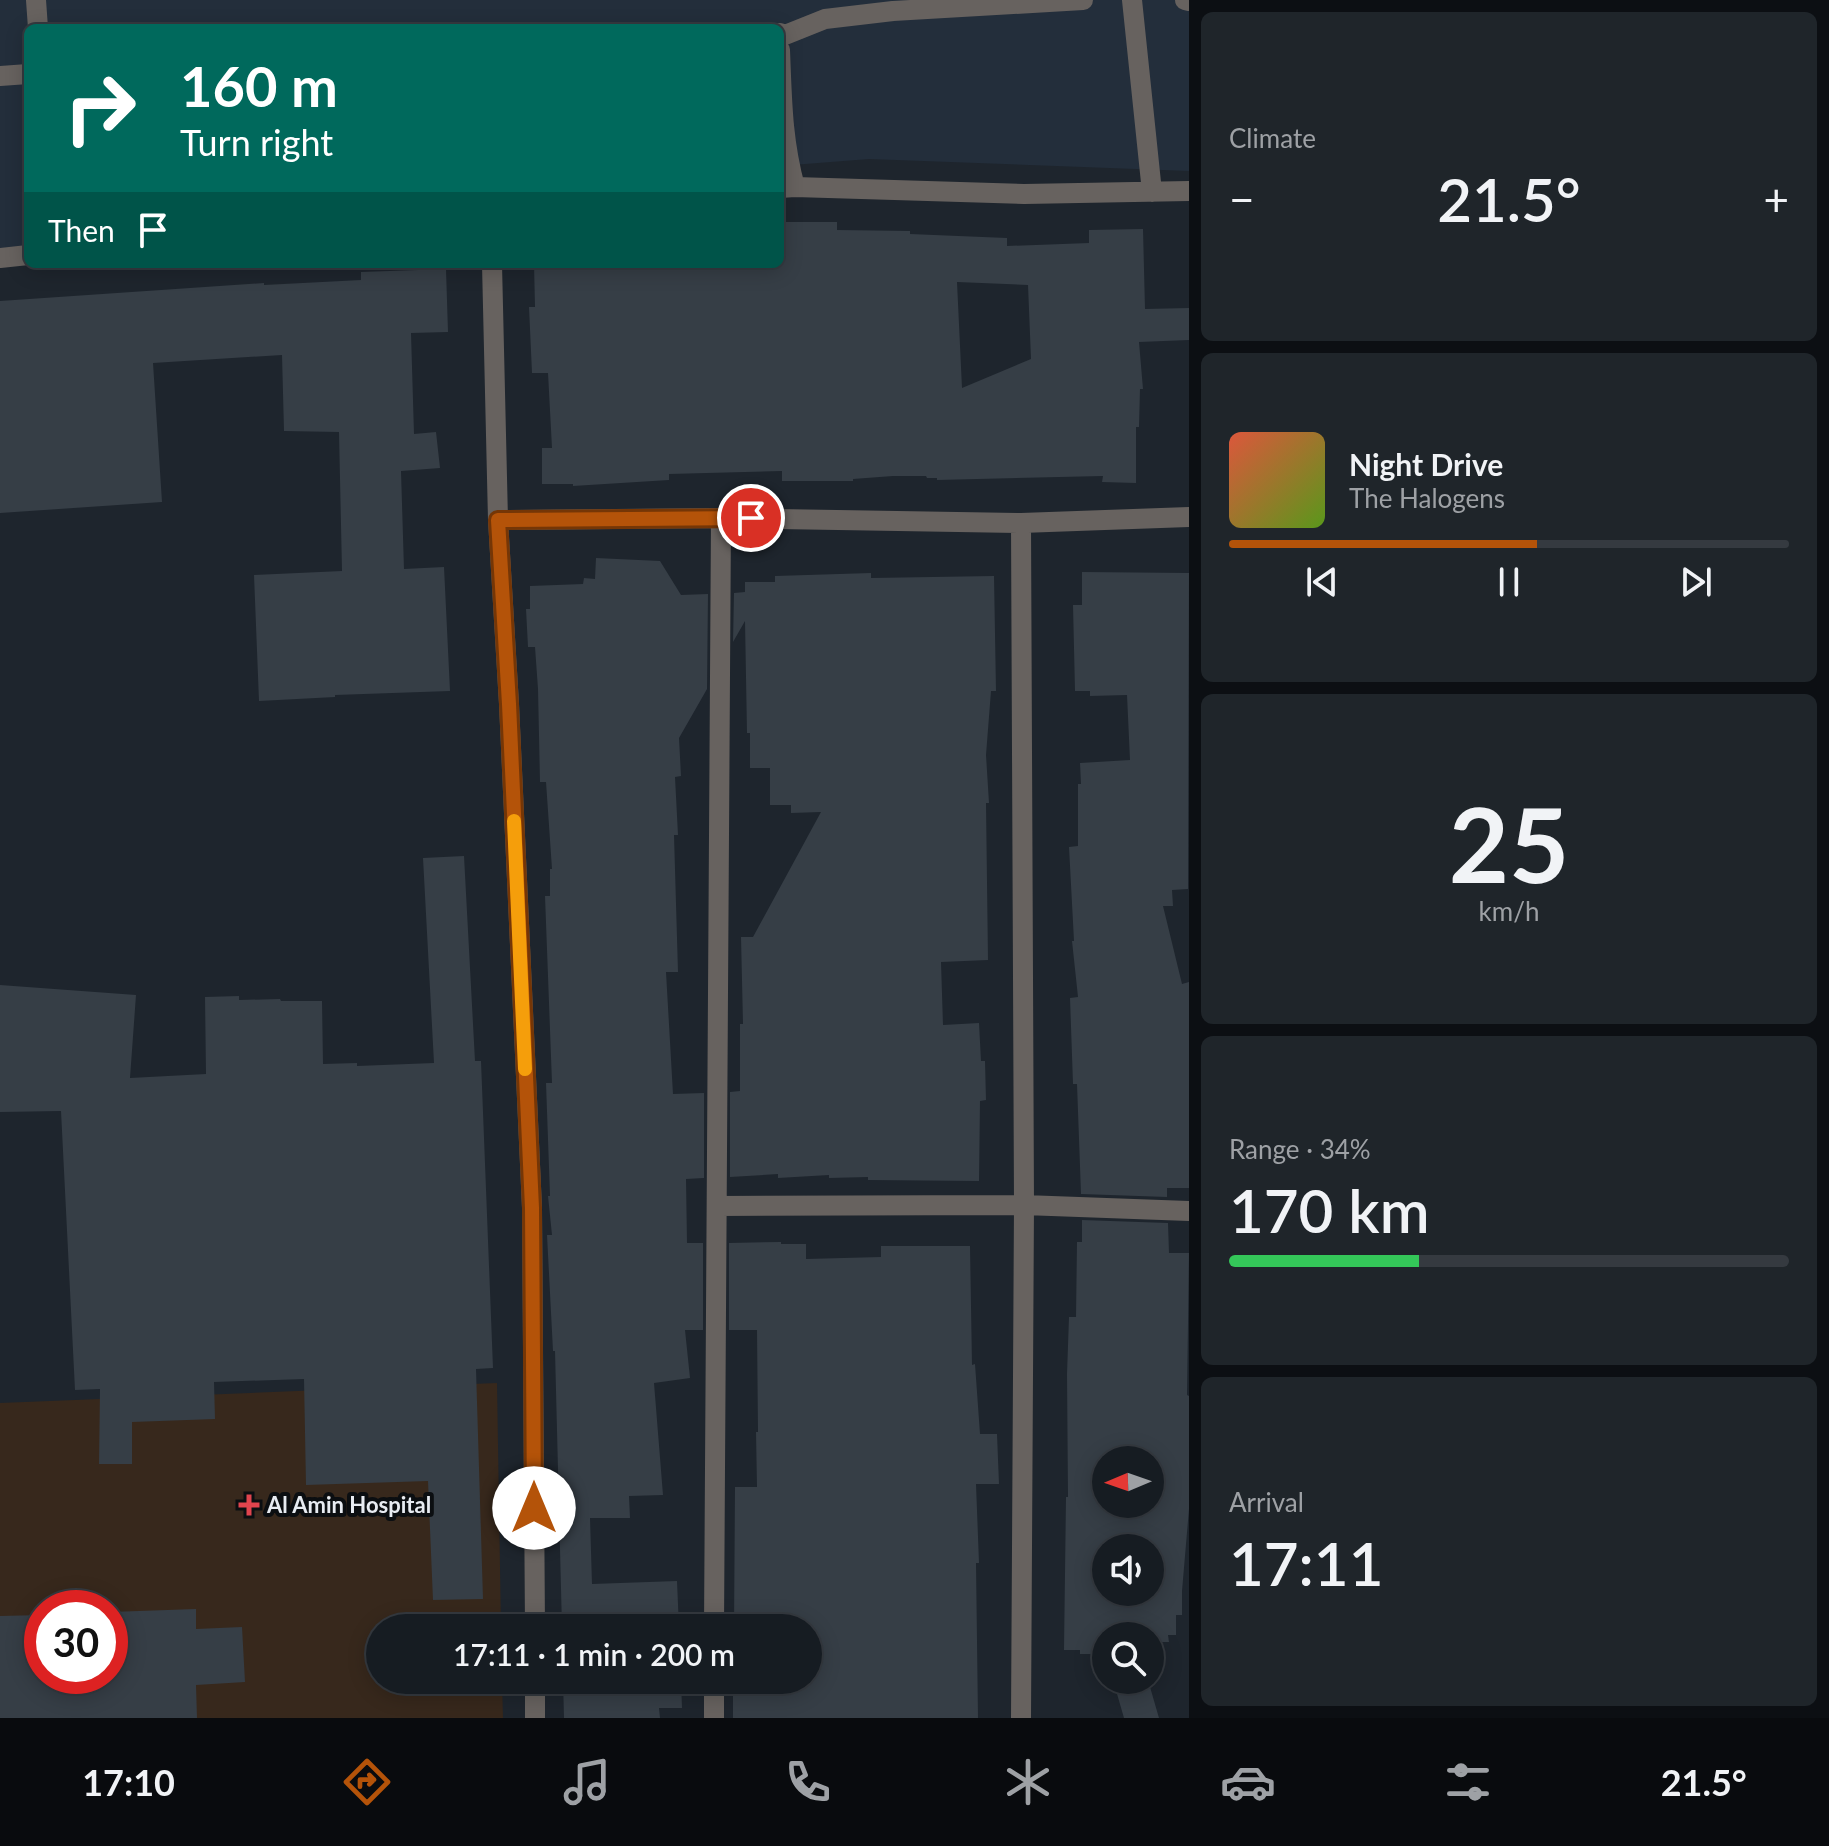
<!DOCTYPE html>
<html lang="en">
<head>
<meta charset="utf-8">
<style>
	body { margin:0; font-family:Lato,sans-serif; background:#1f252a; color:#f1f3f6; height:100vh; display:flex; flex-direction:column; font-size:30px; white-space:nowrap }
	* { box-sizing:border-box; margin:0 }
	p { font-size:26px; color:#9ea1a5 }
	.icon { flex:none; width:44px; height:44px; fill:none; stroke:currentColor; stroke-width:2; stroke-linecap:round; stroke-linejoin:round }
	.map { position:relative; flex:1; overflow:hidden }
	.side { display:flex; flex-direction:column; gap:12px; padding:12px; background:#0c0f13; width:640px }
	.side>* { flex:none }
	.top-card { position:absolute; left:24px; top:24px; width:760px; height:244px; border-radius:12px; box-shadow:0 4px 20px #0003,0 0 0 2px #353a40; background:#00695c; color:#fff; overflow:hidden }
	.needle { width:52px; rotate:268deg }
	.fabs { position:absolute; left:1092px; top:1446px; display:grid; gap:16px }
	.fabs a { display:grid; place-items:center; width:72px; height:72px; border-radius:50%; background:#161c22; box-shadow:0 4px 20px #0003,0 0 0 2px #353a40; font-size:40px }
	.speed { position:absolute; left:24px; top:1590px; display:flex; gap:16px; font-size:40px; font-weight:700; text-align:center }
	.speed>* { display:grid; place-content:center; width:104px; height:104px; border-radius:50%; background:#161c22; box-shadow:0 4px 20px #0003,0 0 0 2px #353a40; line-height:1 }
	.speed .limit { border:12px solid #d22; background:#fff; color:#111 }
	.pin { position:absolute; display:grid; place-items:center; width:68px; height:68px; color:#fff; margin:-34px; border:4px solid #fff; border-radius:50%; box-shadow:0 2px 8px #0007 }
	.me { position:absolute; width:88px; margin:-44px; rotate:0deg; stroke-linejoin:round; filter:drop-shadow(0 0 6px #0008) }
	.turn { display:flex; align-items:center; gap:28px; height:168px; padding:0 24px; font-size:36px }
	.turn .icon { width:104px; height:104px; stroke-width:2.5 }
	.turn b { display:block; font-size:56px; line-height:68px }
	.then { display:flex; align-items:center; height:76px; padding:0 24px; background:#0003; gap:16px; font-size:30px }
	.big { font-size:60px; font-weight:600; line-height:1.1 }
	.side .tile { flex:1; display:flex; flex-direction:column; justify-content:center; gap:12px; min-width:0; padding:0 28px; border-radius:12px; background:#1f252a }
	.side .dial { align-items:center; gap:0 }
	.dial b { font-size:104px; line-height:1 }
	.song { display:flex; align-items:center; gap:24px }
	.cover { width:96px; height:96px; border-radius:12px; background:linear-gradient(135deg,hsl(10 70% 55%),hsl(90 70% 35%)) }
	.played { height:8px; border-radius:4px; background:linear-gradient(90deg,#b45309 55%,#353a40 55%) }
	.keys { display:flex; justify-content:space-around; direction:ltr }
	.heat { display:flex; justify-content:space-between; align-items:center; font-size:44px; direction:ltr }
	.charge { height:12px; border-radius:6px; background:linear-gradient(90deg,#34c759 34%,#353a40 0) }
	.trip { position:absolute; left:366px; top:1614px; width:456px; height:80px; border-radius:40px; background:#161c22; box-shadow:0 4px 20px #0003,0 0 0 2px #353a40; font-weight:600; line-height:80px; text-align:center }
	.tab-bar { display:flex; height:128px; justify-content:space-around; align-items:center; background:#090b0e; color:#9ea1a5 }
	.tab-bar .icon { width:56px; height:56px }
	.tab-bar .selected { color:#b45309 }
	.tab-bar b { font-size:36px; color:#f1f3f6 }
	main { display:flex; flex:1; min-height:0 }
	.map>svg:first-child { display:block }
	.built { fill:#232e3b }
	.medical { fill:#37281c; fill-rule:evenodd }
	.building { fill:#363e46; fill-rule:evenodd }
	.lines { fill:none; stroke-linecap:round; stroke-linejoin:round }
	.minor { stroke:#67625f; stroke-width:20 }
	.route-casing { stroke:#753606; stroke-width:20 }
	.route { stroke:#b45309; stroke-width:14 }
	.slow { stroke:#f59e0b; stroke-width:14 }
	.health-dot { fill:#e0444e; stroke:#0b0e11; stroke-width:3 }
	.labels { text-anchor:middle; stroke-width:8; stroke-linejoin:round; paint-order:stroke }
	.poi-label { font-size:22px; font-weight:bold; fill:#e8ecf2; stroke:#0b0e11; text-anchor:start }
</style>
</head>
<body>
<main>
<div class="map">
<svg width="1189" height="1718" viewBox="0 0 1189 1718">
	<rect width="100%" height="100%" fill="#1e252d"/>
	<path class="built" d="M0,0H1189V171L869,159L780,166V28H28V245L0,249Z"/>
	<path class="medical" d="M497,1383L501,1628H380V1680H502L503,1718H0V1403ZM42,1608H110V1676H42Z"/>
	<path class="building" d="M780,222H837V230L910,231V234L1007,238V246L1089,243V230L1143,229L1145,309L1189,308V340L1139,342L1143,389H1140L1139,427H1136V483L1102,482L1103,476L937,480V478H927L926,476H893L853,479V481H782V471L669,474V480L573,486V484H542V448H552L548,373H532L529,307H535L534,264H780ZM957,282L1028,285L1031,359L962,388Z
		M446,269L448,332L411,333L414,434L436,432L440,468L401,471L404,569L444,567L450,691L335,695V697L259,701L254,575L342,571L339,432L284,431L282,355L153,363L162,502L0,513V301L264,283V285L361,280V272Z
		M596,558L660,561L681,595L708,594L707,689L679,738L681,776L675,777L678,835H674L678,972H666L673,1094L704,1093V1178L686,1179L687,1243H703V1330H685L690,1378L654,1383L663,1495L629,1496L630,1518H590L592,1584L677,1581L679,1628H562L555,1351H553L547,1235H552L548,1196H550L546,1083H552L545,896H550V869H552L546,782H540L538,689L535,647H528L526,609H530V586L583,584L584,578L595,579Z
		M1082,572L1189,573L1188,889L1172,890L1173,906H1163L1182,984L1189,982V1188H1167V1197L1081,1194L1077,1084H1073L1070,998L1078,997L1072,941H1074L1069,847L1078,846V784H1081L1080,763L1130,760L1127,695L1090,696V691H1075L1073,605H1082Z
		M871,573V578L994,576L996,691H991L986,755L989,803H986L988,960L941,962L943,1025L979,1023L981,1061H985L986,1100L980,1101L979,1181L868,1180V1177L829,1178V1175L778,1178V1174L730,1177V1092L740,1091V1024H743L741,937H753L821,812L791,813V805H770V768H750V733H747L745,621L733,642L734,593L745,592V582H775V576Z
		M464,856L475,1061H481L493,1368L476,1369L483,1599L433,1600L428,1481L306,1485L304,1379L214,1382L215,1419L132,1422V1464H99L100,1389L75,1390L61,1111L0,1112V985L136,995L130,1078L206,1074L205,997L239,996V1000L280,999L281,1001H322L323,1064L357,1063V1066L434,1063L423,858Z
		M1082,1220L1168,1223L1169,1253H1189L1187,1395L1189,1396V1509L1182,1591V1615H1176V1635H1168L1169,1642H1150V1636H1106V1658L1105,1654H1080V1650H1064L1066,1497H1068L1067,1374L1069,1317H1076L1077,1242H1082ZM1106,1460H1150V1504H1106ZM1106,1548H1150V1592H1106Z
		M781,1242V1244H806V1259L881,1257V1246H970L972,1365L975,1364L980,1434H997L999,1484H976L979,1563H976L978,1718H733V1680H808V1628H734L735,1487H757L756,1432H758L757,1330H729V1243Z
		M196,1609V1629L242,1627L245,1682L196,1685L197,1718H0V1616L42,1615V1676H110V1612Z
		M563,1680H681L682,1708H659L660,1718H564Z
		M1113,1680H1148L1159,1718H1124Z"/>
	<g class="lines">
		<path class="minor" d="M36,0L38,28
			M1132,0L1152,192
			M1185,0L1189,1
			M780,33L785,35L825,19L893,11L1083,0
			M780,50C782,98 782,140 795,187
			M0,76L28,74
			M780,188L795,187L1024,194L1189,191
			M0,258L28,255
			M492,264L498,520L509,704L532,1208L535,1628
			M498,520L721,518L1021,523L1189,517
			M1021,523L1024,1205L1021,1718
			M717,1206L1024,1205L1189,1211
			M714,1628L721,518
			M535,1680V1718
			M714,1718V1680"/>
	</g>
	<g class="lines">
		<defs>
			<path id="route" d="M534,1508L532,1208L509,704L498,520L751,518"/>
		</defs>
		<use href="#route" class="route-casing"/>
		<use href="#route" class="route"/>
		<path class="slow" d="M514,821L525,1069"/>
	</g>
	<path class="health-dot" d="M245 1493h8v8h8v8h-8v8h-8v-8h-8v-8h8z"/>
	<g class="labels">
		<g class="poi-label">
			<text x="267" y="1513">Al Amin Hospital</text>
		</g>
	</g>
</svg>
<div class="fabs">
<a><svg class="needle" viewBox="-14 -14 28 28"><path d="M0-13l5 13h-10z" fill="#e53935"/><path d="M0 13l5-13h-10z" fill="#9ea1a5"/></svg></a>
<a><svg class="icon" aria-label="sound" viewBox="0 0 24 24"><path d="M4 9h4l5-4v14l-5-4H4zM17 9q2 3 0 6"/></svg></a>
<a><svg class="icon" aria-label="search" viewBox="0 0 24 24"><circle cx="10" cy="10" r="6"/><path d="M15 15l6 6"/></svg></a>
</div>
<div class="speed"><div class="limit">30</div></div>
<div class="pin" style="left:751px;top:518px;background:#d93025"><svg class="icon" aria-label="arrive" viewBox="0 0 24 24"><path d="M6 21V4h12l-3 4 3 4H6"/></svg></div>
<svg class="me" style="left:534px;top:1508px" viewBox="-20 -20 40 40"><circle r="19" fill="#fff"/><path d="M0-13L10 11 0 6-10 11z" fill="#b45309"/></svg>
<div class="trip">17:11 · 1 min · 200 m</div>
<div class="top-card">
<div class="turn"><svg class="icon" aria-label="right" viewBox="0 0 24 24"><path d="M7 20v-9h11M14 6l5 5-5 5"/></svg><div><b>160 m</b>Turn right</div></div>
<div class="then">Then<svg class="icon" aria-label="arrive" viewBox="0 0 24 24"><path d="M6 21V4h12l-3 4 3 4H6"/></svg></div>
</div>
</div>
<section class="side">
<div class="tile"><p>Climate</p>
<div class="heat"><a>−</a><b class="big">21.5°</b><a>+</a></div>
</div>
<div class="tile">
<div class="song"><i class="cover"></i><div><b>Night Drive</b><p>The Halogens</p></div></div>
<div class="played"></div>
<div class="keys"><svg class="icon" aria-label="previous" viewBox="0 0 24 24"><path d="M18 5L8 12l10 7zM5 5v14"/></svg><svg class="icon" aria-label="pause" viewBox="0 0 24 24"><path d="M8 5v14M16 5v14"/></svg><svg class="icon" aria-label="next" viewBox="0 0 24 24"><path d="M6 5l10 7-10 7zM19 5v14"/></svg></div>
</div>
<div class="tile dial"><b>25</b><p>km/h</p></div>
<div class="tile"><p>Range · 34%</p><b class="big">170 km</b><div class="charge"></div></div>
<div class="tile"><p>Arrival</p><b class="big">17:11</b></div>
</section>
</main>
<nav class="tab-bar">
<b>17:10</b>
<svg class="icon selected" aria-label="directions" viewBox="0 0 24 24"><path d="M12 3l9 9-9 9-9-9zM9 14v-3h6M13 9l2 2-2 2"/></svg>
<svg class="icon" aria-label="music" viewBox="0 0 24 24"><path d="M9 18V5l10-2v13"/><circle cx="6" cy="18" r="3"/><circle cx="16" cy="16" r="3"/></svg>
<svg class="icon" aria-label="phone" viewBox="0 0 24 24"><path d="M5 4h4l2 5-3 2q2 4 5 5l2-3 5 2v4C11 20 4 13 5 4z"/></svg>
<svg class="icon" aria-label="climate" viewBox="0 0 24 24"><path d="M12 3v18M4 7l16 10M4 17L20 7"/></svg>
<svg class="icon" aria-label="car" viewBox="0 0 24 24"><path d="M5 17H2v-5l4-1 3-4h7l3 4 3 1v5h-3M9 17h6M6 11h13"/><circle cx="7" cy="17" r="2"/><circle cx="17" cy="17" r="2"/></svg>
<svg class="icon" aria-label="filters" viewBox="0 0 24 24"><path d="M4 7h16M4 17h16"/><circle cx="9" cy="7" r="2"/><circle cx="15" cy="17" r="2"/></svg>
<b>21.5°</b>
</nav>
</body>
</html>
